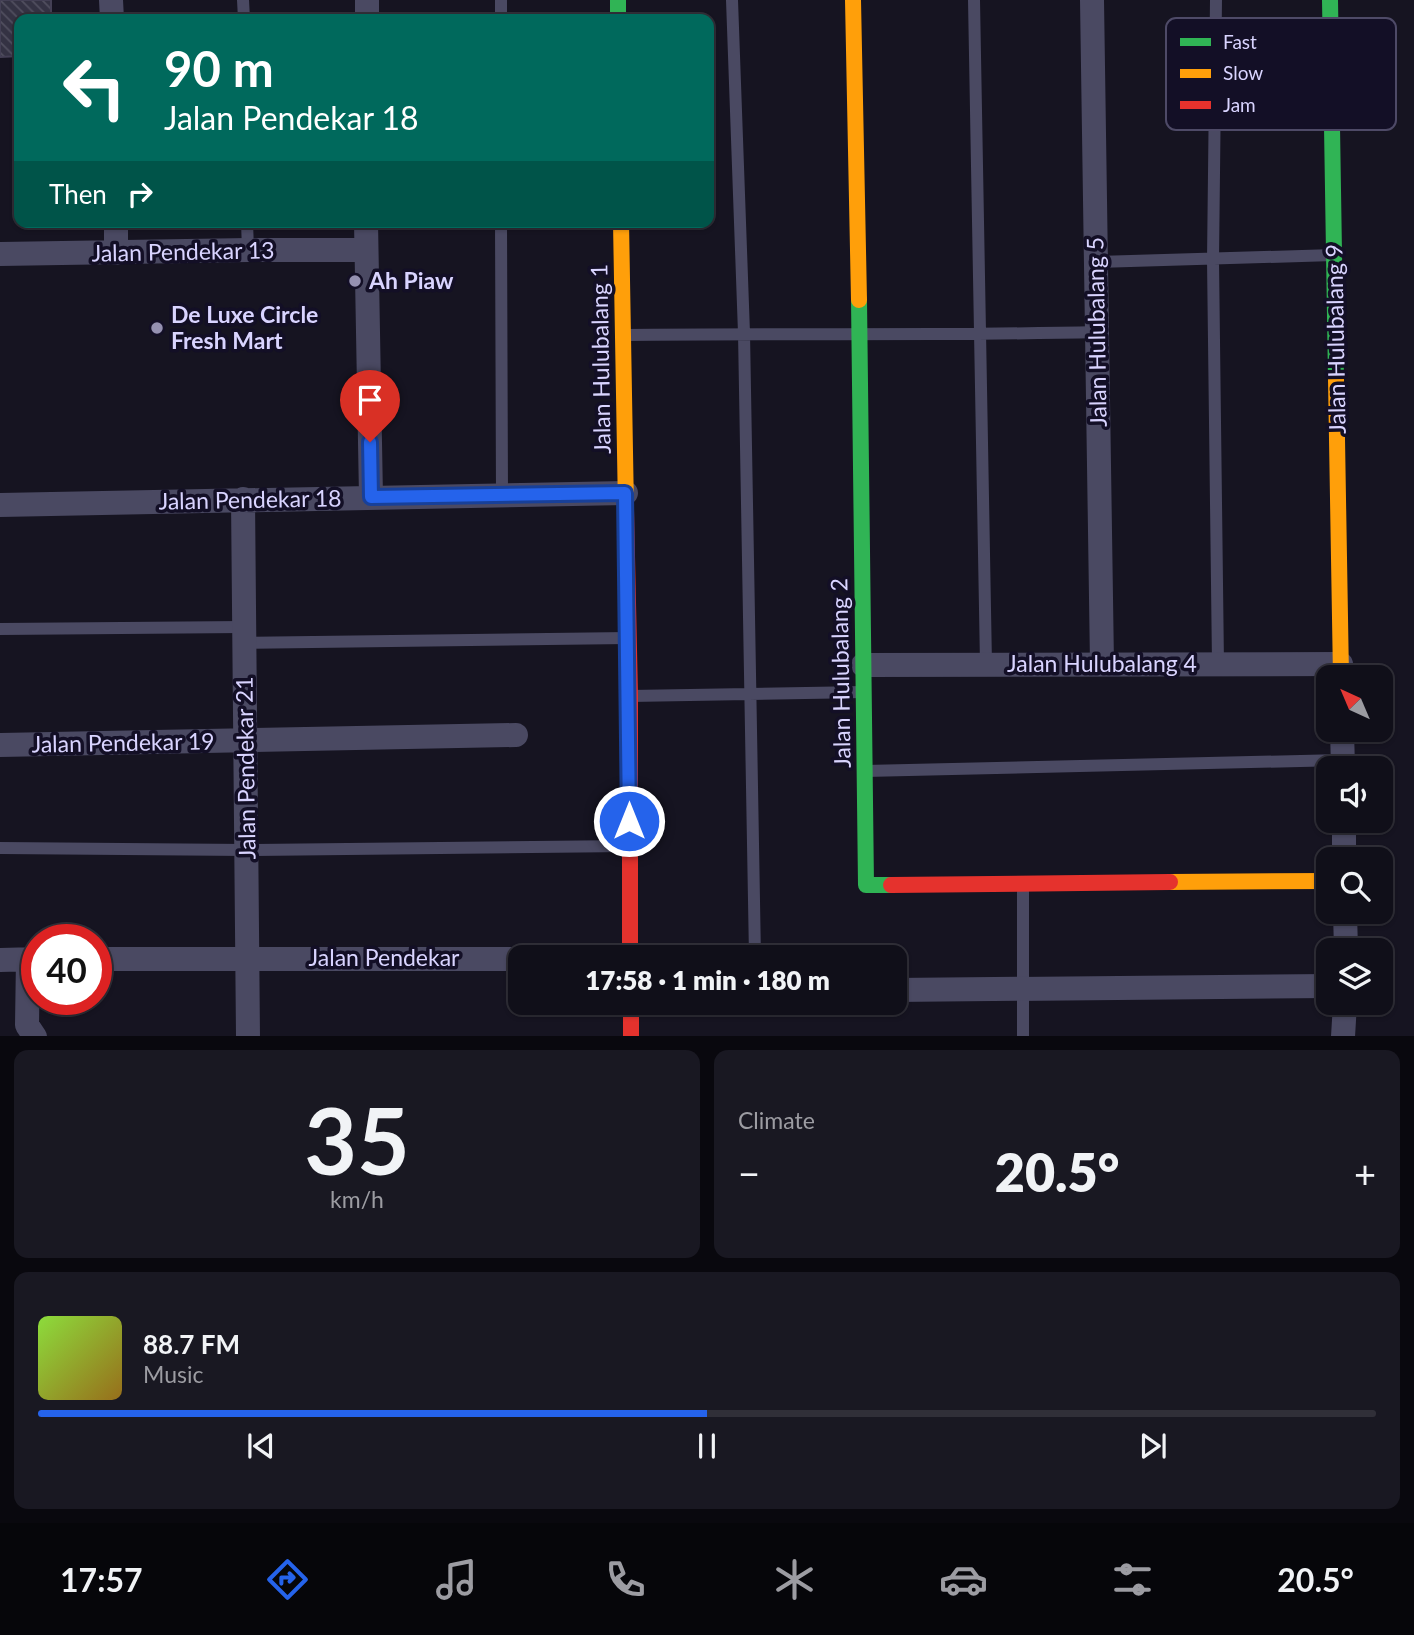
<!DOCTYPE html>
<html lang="en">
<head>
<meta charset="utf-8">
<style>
	body { margin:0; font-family:Lato,sans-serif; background:#191822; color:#f1f3f6; height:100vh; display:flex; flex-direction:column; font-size:26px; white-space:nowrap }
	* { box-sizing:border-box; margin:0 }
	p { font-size:23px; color:#9c9ca2 }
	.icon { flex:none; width:38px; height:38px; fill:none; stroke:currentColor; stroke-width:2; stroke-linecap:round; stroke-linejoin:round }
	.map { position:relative; height:1036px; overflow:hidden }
	.drawer { display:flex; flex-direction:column; gap:14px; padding:14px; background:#09080e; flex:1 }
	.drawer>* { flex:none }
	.top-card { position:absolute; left:14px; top:14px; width:700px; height:214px; border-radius:14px; box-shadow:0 2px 5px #0004,0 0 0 2px #302f38; background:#00695c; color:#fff; overflow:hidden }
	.needle { width:46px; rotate:316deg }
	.fabs { position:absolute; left:1316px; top:665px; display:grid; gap:14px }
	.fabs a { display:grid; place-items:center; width:77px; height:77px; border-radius:14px; background:#100f19; box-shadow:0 2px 5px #0004,0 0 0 2px #302f38; font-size:35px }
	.speed { position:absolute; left:21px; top:924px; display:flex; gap:14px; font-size:35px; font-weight:700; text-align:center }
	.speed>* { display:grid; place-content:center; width:91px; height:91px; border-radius:50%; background:#100f19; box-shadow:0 2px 5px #0004,0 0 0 2px #302f38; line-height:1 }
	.speed .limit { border:10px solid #d22; background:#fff; color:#111 }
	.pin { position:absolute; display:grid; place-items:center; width:60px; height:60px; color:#fff; margin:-72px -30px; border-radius:50% 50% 50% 0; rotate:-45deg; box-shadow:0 0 7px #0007 }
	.pin .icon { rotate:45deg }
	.me { position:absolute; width:77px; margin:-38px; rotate:0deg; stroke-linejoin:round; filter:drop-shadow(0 0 5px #0008) }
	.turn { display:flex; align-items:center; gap:24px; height:147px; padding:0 35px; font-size:32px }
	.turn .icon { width:91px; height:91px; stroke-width:2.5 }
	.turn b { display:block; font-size:49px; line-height:60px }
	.then { display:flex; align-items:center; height:66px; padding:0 35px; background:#0003; gap:14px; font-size:26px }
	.big { font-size:52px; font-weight:800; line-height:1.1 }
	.drawer .widget { flex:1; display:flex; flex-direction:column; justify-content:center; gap:10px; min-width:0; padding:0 24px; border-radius:14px; background:#191822 }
	.drawer .dial { align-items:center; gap:0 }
	.dial b { font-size:91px; line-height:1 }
	.song { display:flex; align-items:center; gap:21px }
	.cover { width:84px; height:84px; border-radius:10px; background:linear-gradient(135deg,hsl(90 70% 55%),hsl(40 70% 35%)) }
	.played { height:7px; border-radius:4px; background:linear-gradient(90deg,#2563eb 50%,#302f38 50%) }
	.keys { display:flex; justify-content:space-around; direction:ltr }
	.heat { display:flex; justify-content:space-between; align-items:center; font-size:38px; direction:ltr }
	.drawer .tiles { flex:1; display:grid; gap:14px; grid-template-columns:1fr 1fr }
	.widget:last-child { grid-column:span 2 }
	.trip { position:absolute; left:508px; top:945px; width:399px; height:70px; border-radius:14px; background:#100f19; box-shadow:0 2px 5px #0004,0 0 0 2px #302f38; font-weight:800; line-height:70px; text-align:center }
	.menu { display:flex; height:112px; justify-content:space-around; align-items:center; background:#06060a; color:#9c9ca2 }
	.menu .icon { width:49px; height:49px }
	.menu .current { color:#2563eb }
	.menu b { font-size:32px; color:#f1f3f6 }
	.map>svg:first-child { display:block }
	.building { fill:url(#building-back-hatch); stroke:#433f54; stroke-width:2 }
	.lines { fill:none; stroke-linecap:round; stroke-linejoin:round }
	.lane { stroke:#4a4962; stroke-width:12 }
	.street { stroke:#4a4962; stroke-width:24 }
	.fast { stroke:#30b455; stroke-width:16 }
	.slow { stroke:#ff9f0a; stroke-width:16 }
	.jam { stroke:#e5322d; stroke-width:16 }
	.route-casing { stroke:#184099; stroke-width:18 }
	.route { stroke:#2563eb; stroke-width:12 }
	.poi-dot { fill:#9591b1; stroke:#130f26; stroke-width:2.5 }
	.labels { text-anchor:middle; stroke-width:7; stroke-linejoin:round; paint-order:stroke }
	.street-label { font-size:23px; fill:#d9d4ff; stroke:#130f26 }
	.poi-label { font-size:23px; font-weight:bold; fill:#d9d4ff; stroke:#130f26; text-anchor:start }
	.key { fill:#130f26; stroke:#4e4a67; stroke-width:2 }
	.key-label { font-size:19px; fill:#d9d4ff }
</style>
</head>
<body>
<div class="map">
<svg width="1414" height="1037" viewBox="0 0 1414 1037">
	<defs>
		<pattern id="building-back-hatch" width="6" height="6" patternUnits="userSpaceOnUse" patternTransform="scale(1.75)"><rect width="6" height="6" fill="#343243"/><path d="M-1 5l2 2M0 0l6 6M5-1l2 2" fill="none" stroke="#514f5f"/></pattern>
	</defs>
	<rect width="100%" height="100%" fill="#161421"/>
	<path class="building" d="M0,0H51V19H19V56L0,57Z"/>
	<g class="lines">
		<path class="lane" d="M243,0L244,19
			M732,0L744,333L755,957
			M974,0L986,664
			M1216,0L1213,260L1218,664
			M501,19V0
			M247,222L248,250
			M501,222L502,495
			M1097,262L1334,255
			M625,335C782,333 939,336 1097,332
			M0,629L244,627
			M244,643L628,638
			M630,696L864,692
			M865,771L1342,760
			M0,848L247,850L629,846
			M1023,886V1037"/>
		<path class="street" d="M111,0L112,19
			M367,0V19
			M1092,0L1102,664
			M116,222V253
			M366,222L371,497
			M0,254L248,250H366
			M243,499L248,1037
			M0,505L626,493
			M863,665L1341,664
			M1342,730L1343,768
			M0,745L516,735
			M1344,821V859
			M1345,912L1346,950
			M28,959L27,1025L35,1037
			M96,959H520
			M0,960L37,959
			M894,990L1328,986
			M1343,1037L1345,1003"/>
		<path class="fast" d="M618,0V19
			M1330,0L1336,379
			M859,300L866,885H891"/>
		<path class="slow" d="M853,0L859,300
			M621,222L626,509
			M1336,379L1341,677
			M1170,882L1328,881"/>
		<path class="jam" d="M626,509L630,696V957
			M891,885L1170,882
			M631,1003V1037"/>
	</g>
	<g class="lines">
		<defs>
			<path id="route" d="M370,442L371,497L625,493L629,821"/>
		</defs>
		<use href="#route" class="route-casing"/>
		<use href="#route" class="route"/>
	</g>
	<g class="poi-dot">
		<circle cx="355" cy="281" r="7"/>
		<circle cx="157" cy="328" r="7"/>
	</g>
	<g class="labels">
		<g class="street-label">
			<text transform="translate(183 252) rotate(-1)" y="8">Jalan Pendekar 13</text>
			<text transform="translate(1097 332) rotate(-91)" y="8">Jalan Hulubalang 5</text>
			<text transform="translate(1336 339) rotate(-91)" y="8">Jalan Hulubalang 9</text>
			<text transform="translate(601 359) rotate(-91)" y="8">Jalan Hulubalang 1</text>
			<text transform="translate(250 500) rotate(-1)" y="8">Jalan Pendekar 18</text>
			<text x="1102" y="672">Jalan Hulubalang 4</text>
			<text transform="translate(841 673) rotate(-91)" y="8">Jalan Hulubalang 2</text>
			<text transform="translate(123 743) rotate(-1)" y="8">Jalan Pendekar 19</text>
			<text transform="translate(246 768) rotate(-91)" y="8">Jalan Pendekar 21</text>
			<text x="384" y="966">Jalan Pendekar</text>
		</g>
		<g class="poi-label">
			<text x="369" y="289">Ah Piaw</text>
			<text x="171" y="323">De Luxe Circle<tspan x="171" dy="26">Fresh Mart</tspan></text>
		</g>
	</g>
	<rect x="1166" y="18" width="230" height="112" rx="10" class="key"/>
	<rect x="1180" y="38" width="31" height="8" fill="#30b455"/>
	<rect x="1180" y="69" width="31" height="9" fill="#ff9f0a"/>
	<rect x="1180" y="101" width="31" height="8" fill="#e5322d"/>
	<g class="key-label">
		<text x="1223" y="49">Fast</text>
		<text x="1223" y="80">Slow</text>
		<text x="1223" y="112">Jam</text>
	</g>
</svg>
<div class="fabs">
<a><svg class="needle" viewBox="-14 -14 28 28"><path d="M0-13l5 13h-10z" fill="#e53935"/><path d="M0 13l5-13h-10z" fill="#9c9ca2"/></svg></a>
<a><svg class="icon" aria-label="sound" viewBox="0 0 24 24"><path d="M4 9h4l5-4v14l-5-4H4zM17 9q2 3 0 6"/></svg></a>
<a><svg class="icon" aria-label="search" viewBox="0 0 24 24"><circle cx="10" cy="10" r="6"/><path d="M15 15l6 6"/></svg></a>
<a><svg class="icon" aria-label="layers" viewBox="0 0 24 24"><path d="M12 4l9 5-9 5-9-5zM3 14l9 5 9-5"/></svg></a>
</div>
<div class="speed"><div class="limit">40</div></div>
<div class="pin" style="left:370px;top:442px;background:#d93025"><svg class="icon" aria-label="arrive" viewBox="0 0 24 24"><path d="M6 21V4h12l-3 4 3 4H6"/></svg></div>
<svg class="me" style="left:629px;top:821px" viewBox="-20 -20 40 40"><circle r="17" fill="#2563eb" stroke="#fff" stroke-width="3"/><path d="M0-11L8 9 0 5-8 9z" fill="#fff"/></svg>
<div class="trip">17:58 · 1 min · 180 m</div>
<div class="top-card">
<div class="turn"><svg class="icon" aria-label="left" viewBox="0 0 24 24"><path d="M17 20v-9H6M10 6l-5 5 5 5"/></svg><div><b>90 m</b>Jalan Pendekar 18</div></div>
<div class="then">Then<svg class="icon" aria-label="right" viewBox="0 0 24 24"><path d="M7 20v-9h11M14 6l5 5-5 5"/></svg></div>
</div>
</div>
<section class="drawer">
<div class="tiles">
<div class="widget dial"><b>35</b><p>km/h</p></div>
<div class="widget"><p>Climate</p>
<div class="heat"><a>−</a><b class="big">20.5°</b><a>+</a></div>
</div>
<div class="widget">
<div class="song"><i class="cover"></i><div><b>88.7 FM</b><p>Music</p></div></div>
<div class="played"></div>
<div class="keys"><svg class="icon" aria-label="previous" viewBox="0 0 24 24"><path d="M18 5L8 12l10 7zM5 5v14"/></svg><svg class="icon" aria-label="pause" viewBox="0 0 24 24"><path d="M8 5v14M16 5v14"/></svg><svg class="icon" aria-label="next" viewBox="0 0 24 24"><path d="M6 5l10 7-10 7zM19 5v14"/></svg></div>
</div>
</div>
</section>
<nav class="menu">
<b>17:57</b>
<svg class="icon current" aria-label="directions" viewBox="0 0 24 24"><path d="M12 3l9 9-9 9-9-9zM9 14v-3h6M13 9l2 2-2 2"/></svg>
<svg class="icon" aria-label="music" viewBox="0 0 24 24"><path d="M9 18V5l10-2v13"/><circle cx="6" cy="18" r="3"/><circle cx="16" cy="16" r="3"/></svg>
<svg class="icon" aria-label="phone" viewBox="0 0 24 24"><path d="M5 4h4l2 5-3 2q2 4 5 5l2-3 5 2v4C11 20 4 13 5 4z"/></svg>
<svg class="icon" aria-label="climate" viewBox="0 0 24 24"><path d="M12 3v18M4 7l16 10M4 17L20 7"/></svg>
<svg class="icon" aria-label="car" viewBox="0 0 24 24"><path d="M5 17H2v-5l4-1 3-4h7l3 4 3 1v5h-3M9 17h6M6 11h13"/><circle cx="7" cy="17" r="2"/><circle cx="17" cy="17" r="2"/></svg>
<svg class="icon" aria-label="filters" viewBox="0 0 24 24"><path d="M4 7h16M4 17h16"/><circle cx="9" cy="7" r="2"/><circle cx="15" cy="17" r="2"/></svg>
<b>20.5°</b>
</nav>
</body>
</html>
